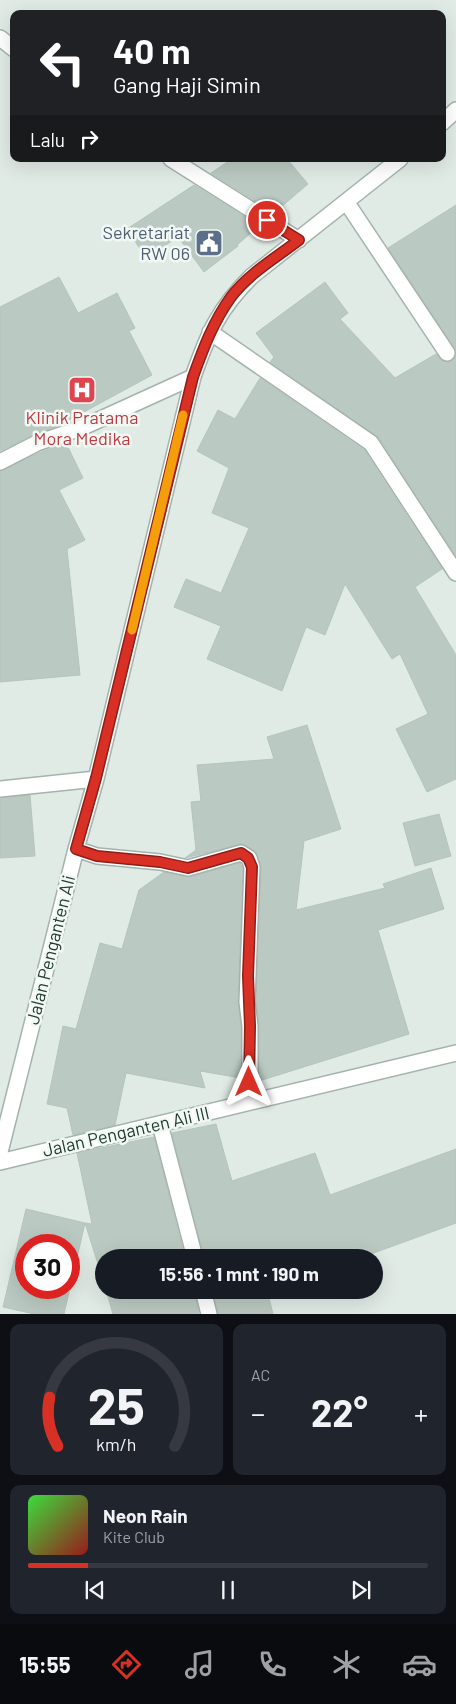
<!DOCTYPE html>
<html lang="id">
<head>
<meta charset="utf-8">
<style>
	body { margin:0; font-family:Barlow,sans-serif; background:#20242c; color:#f1f3f6; height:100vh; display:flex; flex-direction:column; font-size:19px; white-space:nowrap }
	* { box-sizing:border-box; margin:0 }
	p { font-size:16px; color:#9ea1a6 }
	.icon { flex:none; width:28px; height:28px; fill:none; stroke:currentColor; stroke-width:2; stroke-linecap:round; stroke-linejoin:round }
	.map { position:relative; height:1314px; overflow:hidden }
	.sheet { display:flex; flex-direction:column; gap:10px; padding:10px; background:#0d0f14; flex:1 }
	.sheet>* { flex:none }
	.top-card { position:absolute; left:10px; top:10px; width:436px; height:152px; border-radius:10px; box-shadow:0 5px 20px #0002; background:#202124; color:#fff; overflow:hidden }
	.speed { position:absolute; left:15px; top:1234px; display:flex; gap:10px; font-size:25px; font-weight:700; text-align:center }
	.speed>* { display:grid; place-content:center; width:65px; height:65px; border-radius:50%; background:#171b24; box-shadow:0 5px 20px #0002; line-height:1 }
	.speed .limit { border:8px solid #d22; background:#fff; color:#111 }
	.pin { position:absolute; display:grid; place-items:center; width:42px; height:42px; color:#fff; margin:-21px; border:2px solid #fff; border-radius:50%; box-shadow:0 1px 5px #0007 }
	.me { position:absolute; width:55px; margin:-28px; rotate:0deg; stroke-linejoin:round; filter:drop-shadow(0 0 4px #0008) }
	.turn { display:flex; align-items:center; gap:18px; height:105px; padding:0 20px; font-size:22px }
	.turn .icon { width:65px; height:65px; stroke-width:2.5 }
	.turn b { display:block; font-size:35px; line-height:42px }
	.then { display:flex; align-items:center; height:48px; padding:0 20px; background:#0003; gap:10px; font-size:19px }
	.big { font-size:38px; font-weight:700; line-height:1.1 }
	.sheet .card { flex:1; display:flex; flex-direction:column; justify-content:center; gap:8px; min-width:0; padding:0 18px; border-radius:10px; background:#20242c }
	.sheet .dial { align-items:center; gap:0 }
	.dial svg { height:130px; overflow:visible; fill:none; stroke:#363941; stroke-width:7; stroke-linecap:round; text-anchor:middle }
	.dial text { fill:#f1f3f6; stroke:none }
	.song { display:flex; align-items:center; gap:15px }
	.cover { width:60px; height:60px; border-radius:8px; background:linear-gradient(135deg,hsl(120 70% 55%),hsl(0 70% 35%)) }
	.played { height:5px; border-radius:2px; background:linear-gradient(90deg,#d93025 15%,#363941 15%) }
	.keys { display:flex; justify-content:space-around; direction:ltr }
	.heat { display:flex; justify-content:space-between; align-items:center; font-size:28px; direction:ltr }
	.sheet .tiles { flex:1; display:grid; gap:10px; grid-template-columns:1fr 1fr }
	.card:last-child { grid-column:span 2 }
	.trip { position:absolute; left:95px; top:1249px; width:288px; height:50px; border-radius:25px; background:#171b24; box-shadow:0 5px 20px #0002; font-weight:700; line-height:50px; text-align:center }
	.tab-bar { display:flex; height:80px; justify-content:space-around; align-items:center; background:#090b0e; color:#9ea1a6 }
	.tab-bar .icon { width:35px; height:35px }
	.tab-bar .active { color:#d93025 }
	.tab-bar b { font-size:22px; color:#f1f3f6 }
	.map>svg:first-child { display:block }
	.building { fill:#bac9c1; stroke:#b4c5bc; fill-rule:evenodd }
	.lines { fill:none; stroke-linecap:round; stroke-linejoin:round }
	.minor-casing { stroke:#a4b3ac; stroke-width:18 }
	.minor { stroke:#fff; stroke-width:15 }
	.route-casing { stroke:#8d1f18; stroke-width:12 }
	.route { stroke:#d93025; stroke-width:9 }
	.slow { stroke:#f59e0b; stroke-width:9 }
	.labels { text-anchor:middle; stroke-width:5; stroke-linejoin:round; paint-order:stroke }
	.service-label { font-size:18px; fill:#4e5e75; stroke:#f2f8f4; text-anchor:end }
	.health-label { font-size:18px; fill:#be3a42; stroke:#f2f8f4 }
	.street-label { font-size:18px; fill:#223c32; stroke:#f2f8f4 }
</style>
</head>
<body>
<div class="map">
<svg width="456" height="1314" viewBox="0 0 456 1314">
	<rect width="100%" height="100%" fill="#e1ebe6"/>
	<path class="building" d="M232,159H287L308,184L274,213L211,173Z
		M194,185L259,226L237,245L238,246L204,272L178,237L146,258L127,229Z
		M456,205V351L388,248Z
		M59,277L78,313L117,293L135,328L129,331L152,375L58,426L33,435L0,451V307Z
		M325,282L348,313L340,319L395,378L436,354L442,361L447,362L453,360L456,354V556L379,438L270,362L274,357L256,333Z
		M260,378L364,450L442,569L415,587L456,655V779L427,792L396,729L428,714L400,654L392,659L345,584L325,635L306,627L282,691L207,659L221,626L174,607L186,579L221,593L249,528L212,513L229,468L197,451L218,410L235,419Z
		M66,443L83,478L59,490L85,540L67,549L80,675L0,682V471L41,452Z
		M307,725L341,829L304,841L296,910L385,888L383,884L431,868L444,909L378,930L409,1034L259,1081V1026L256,1002L261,864L254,850L242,844L185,858L196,850L191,802L201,801L197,765L274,759L267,737Z
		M30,795L35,856L0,858V798Z
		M439,814L451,856L415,866L403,823Z
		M240,863L243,868L238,1002L241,1027V1078L200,1071L205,1088L126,1073L115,1125L73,1135L67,1108L47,1104L63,1026L76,1029L100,943L122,949L139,890L164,872L190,877Z
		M216,1124L232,1181L315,1153L330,1195L456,1149V1223L360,1258H204L172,1133Z
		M154,1137L185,1258H104V1283L85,1223L92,1224L77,1153Z
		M26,1209L85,1223L64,1314H34L3,1307ZM26,1245H69V1288H26Z
		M106,1290H194L199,1314H113Z
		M213,1290H267L273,1314H218Z"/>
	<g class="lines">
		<defs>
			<path id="minor" d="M0,38L14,49
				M442,123L456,110
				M171,159L299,240
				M347,203L447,353
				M210,332L371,443L456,573
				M0,462L37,443L81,428L193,377
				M0,789L96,779
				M76,849L97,856L160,862L188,868L241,853L249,858L252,867L247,1002L250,1026V1102
				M160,1124L195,1258
				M0,1152L76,849L96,779L193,377C208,334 219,308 252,276L400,159
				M0,1162L456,1053
				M203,1290L209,1314"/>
		</defs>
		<use href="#minor" class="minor-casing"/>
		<use href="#minor" class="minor"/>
	</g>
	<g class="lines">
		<defs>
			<path id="route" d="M249,1082L250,1026L248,976L252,867L248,858L241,853L188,868L160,862L97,856L76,849L96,778L193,377C203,349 213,322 231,297C248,274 277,257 299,240L267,220"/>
		</defs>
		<use href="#route" class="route-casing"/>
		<use href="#route" class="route"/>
		<path class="slow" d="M132,630L183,415"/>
	</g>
	<defs>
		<symbol id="civic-square" viewBox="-11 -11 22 22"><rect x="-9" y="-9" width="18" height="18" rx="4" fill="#5c6f8a" stroke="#f2f8f4"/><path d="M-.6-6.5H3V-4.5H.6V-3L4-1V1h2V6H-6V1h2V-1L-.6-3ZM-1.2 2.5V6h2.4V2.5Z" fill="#fff"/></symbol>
		<symbol id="hospital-square" viewBox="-11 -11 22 22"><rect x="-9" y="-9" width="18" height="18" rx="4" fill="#e0444e" stroke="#f2f8f4"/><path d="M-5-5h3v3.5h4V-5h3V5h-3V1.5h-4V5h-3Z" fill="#fff"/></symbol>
	</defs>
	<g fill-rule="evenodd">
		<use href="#civic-square" x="193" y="227" width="32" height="32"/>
		<use href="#hospital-square" x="66" y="374" width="32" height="32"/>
	</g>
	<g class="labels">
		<g class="service-label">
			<text x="190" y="239">Sekretariat<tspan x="190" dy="21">RW 06</tspan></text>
		</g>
		<g class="health-label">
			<text x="82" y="424">Klinik Pratama<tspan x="82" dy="21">Mora Medika</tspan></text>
		</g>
		<g class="street-label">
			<text transform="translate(51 950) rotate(-76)" y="6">Jalan Penganten Ali</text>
			<text transform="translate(126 1132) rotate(-13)" y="6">Jalan Penganten Ali III</text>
		</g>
	</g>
</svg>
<div class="speed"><div class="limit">30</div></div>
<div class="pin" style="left:267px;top:220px;background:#d93025"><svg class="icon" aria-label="arrive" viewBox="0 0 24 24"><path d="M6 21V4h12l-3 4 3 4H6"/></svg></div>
<svg class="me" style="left:249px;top:1082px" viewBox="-20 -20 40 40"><path d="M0-17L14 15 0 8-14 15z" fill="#d93025" stroke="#fff" stroke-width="4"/></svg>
<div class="trip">15:56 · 1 mnt · 190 m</div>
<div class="top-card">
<div class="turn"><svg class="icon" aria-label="left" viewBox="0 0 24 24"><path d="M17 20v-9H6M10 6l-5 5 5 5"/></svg><div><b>40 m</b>Gang Haji Simin</div></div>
<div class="then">Lalu<svg class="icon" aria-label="right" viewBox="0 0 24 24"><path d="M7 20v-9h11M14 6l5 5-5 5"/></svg></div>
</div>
</div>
<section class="sheet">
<div class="tiles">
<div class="card dial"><svg viewBox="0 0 100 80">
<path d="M14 69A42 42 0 1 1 86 69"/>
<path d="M14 69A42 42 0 0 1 9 39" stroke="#d93025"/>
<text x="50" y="56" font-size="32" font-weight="700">25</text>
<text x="50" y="72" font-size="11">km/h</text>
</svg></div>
<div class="card"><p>AC</p>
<div class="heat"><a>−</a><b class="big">22°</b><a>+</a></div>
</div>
<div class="card">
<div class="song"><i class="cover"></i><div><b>Neon Rain</b><p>Kite Club</p></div></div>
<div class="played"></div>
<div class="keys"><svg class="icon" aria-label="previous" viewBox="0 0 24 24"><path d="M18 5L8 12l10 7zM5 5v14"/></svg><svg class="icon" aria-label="pause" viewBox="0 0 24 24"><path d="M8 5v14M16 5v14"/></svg><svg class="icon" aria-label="next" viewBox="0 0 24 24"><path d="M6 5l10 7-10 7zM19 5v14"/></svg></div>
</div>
</div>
</section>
<nav class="tab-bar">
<b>15:55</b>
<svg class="icon active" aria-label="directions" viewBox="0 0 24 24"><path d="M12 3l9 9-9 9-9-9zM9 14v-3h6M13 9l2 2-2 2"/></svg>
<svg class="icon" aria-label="music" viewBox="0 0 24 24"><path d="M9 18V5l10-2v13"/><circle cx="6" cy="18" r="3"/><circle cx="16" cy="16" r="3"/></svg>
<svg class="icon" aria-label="phone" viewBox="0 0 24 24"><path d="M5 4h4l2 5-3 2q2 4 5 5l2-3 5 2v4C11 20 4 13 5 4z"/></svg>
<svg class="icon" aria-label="climate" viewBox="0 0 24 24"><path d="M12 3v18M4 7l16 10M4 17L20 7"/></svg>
<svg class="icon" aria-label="car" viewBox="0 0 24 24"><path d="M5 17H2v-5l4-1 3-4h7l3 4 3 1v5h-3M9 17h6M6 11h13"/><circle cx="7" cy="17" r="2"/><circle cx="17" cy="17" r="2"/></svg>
</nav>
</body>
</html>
